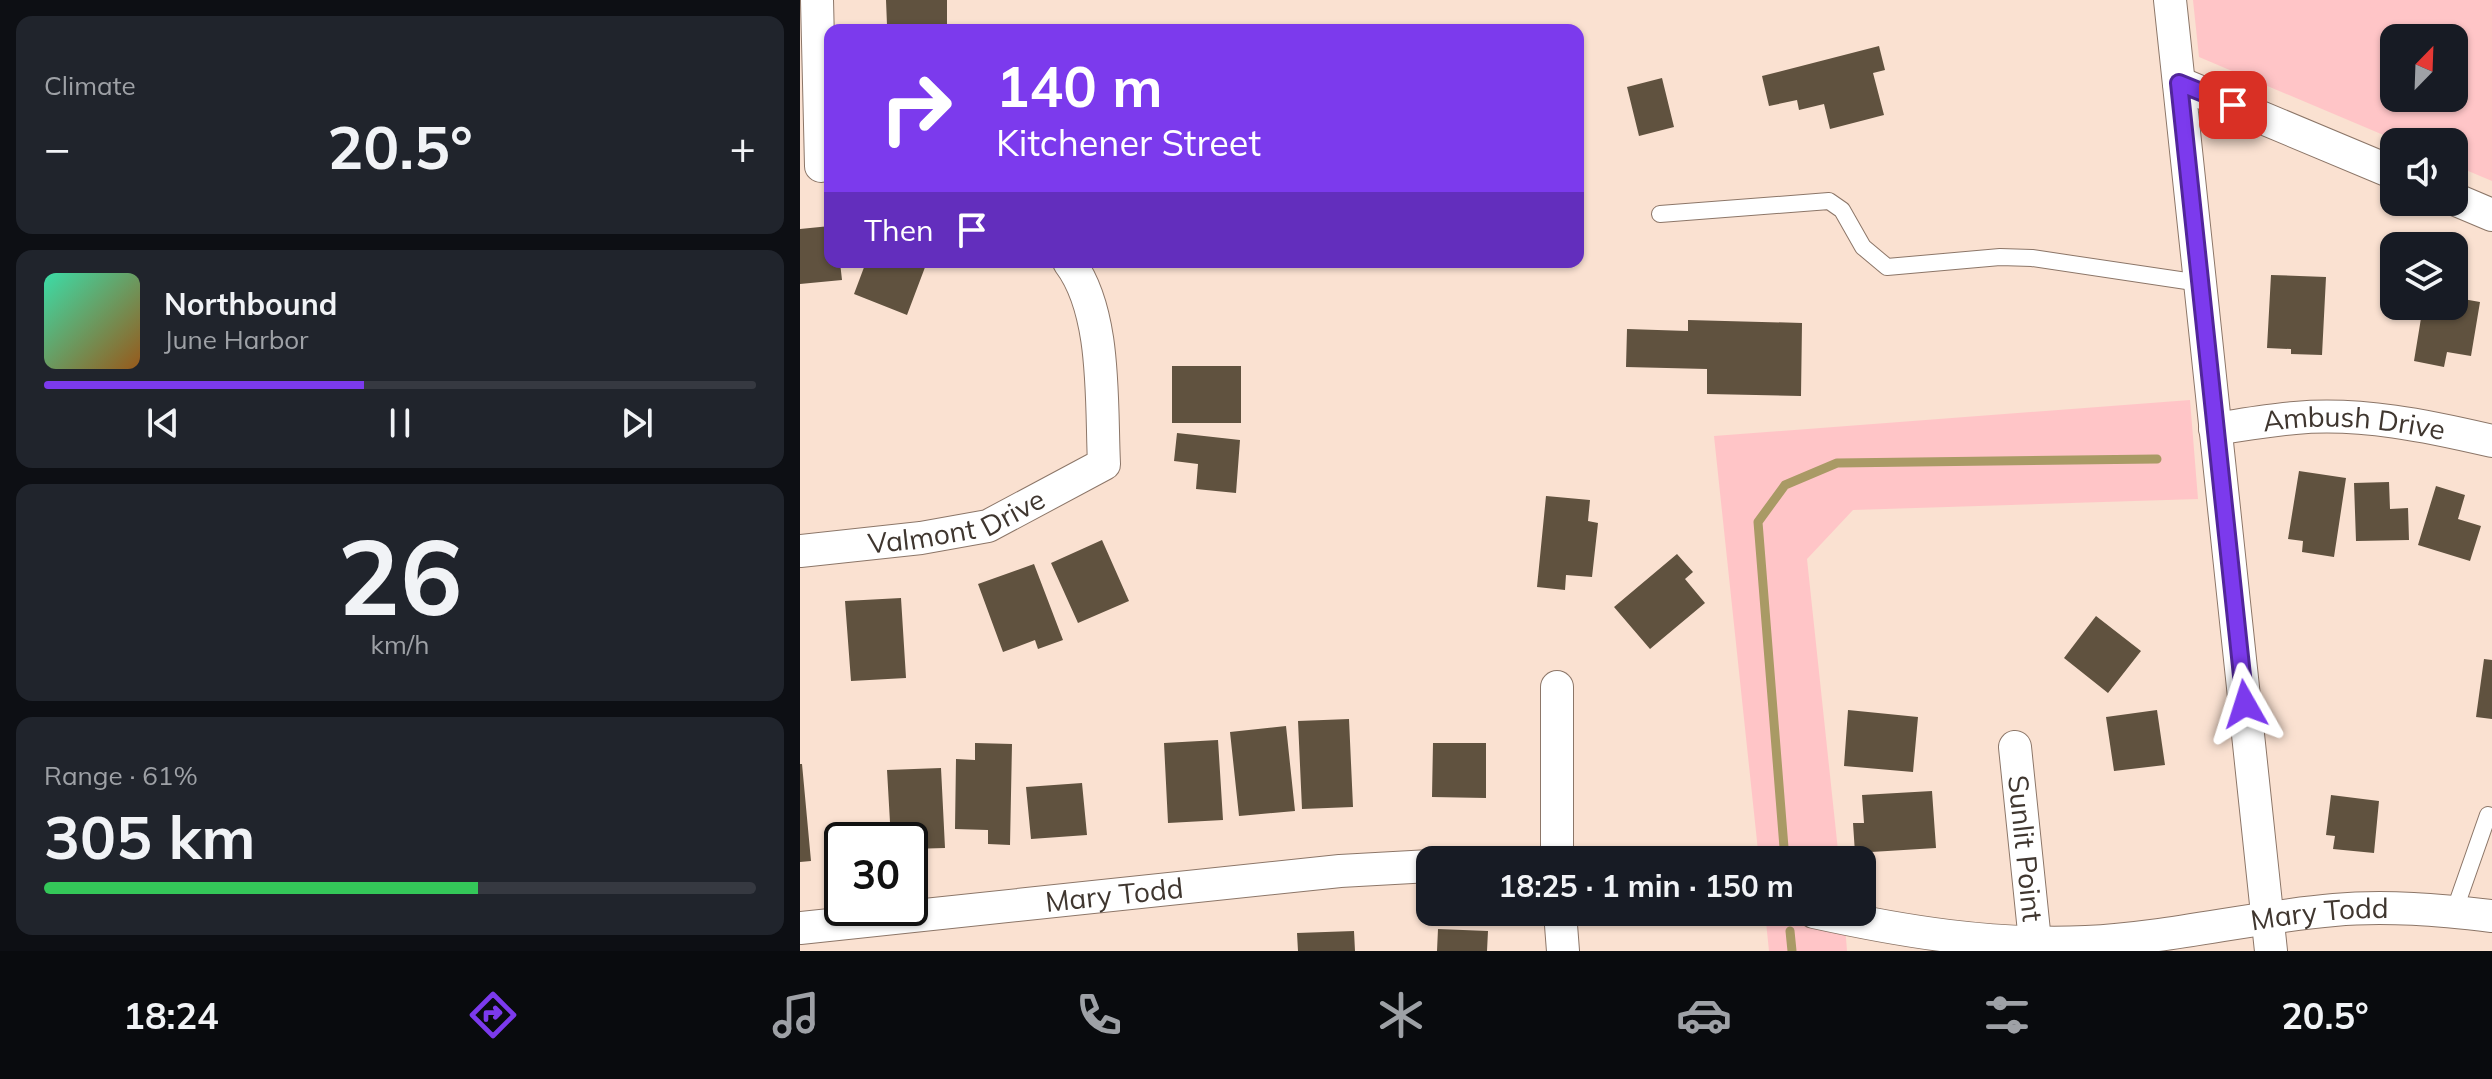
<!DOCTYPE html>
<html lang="en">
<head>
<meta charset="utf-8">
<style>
	body { margin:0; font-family:Mulish,sans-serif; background:#20242c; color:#f1f3f6; height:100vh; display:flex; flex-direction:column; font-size:30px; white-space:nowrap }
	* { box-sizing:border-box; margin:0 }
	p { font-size:26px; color:#9ea1a6 }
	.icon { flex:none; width:44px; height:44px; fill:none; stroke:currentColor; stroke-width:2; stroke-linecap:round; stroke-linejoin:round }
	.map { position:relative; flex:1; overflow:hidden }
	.sheet { display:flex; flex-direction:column; gap:16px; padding:16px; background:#0d0f14; width:800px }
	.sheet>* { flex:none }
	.hud { position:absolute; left:24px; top:24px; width:760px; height:244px; border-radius:16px; box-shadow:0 2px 6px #0004; background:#7c3aed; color:#fff; overflow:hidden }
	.needle { width:52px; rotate:23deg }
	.controls { position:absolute; left:1580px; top:24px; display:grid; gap:16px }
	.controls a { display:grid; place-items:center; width:88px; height:88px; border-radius:16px; background:#171b24; box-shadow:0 2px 6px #0004; font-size:40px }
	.speed { position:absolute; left:24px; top:822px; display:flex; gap:16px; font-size:40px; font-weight:700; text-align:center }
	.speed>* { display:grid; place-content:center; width:104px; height:104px; border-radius:50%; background:#171b24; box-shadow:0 2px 6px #0004; line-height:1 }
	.speed .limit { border:4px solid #111; border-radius:12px; background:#fff; color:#111 }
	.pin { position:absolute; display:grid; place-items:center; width:68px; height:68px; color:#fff; margin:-34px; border-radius:16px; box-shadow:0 4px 12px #0006 }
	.me { position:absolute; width:88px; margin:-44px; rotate:354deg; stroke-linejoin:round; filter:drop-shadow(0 0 6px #0008) }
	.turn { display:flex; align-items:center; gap:28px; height:168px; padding:0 40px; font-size:36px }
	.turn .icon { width:104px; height:104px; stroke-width:2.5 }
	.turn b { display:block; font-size:56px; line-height:68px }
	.then { display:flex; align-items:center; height:76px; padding:0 40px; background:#0003; gap:16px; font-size:30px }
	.big { font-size:60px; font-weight:700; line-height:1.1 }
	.sheet .tile { flex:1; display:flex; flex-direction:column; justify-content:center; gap:12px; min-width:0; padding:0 28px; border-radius:16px; background:#20242c }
	.sheet .dial { align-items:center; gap:0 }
	.dial b { font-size:104px; line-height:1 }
	.song { display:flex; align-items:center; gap:24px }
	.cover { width:96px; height:96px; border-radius:12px; background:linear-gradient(135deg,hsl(160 70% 55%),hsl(30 70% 35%)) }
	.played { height:8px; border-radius:4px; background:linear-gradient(90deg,#7c3aed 45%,#363941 45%) }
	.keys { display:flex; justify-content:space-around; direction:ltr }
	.heat { display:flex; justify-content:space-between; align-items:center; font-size:44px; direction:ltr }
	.charge { height:12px; border-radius:6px; background:linear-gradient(90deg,#34c759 61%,#363941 0) }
	.trip { position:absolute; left:616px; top:846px; width:460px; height:80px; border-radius:16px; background:#171b24; box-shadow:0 2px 6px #0004; font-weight:700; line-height:80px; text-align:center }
	.tabs { display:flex; height:128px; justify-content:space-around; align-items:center; background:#090b0e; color:#9ea1a6 }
	.tabs .icon { width:56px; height:56px }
	.tabs .selected { color:#7c3aed }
	.tabs b { font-size:36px; color:#f1f3f6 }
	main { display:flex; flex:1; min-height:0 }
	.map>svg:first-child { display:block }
	.green { fill:#ffc5c7; fill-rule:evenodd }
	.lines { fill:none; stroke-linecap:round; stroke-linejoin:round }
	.stream { stroke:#a99a65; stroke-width:9 }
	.building { fill:#60523f }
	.lane-casing { stroke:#8c7668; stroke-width:18 }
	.street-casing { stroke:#8c7668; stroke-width:34 }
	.lane { stroke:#fff; stroke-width:16 }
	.street { stroke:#fff; stroke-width:32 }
	.route-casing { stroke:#51269a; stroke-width:20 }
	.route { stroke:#7c3aed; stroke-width:14 }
	.labels { text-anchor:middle; stroke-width:8; stroke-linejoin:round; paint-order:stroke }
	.street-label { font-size:28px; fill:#3f362f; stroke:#fae1d1 }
</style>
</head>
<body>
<main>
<section class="sheet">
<div class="tile"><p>Climate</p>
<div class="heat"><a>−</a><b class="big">20.5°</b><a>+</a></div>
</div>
<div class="tile">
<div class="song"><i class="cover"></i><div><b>Northbound</b><p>June Harbor</p></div></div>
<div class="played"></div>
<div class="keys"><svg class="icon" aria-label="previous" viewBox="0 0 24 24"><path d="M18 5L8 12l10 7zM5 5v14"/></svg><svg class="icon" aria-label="pause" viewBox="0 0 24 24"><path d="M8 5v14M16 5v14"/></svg><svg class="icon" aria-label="next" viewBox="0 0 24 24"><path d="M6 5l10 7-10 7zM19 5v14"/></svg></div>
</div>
<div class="tile dial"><b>26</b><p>km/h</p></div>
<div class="tile"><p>Range · 61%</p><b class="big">305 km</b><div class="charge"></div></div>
</section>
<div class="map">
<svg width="1692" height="951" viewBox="0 0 1692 951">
	<rect width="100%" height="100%" fill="#fae1d1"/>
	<path class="green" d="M1393,0H1692V181L1654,165V142H1600L1399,57ZM1594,38H1654V98H1594Z
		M1390,400L1398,499L1053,510L1007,559L1039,860H959L914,436Z
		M965,912H1044L1047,951H969Z"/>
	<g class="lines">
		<path class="stream" d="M985,860L958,522L985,485L1037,463L1357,459
			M990,931L992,951"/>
	</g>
	<path class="building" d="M86,0H147V25H87Z
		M1079,46L1085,70L1073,73L1084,115L1030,129L1024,104L999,110L997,100L969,106L962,76Z
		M862,78L874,127L839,136L827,87Z
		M30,226V262H40L42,280L0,284V229Z
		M66,262H127L107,315L54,294Z
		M1471,275L1526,277L1522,355L1491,354V349L1467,348Z
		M1654,284L1665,286L1663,299L1680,302L1671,356L1647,352L1644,367L1614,361L1623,306H1654Z
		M888,320L1002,323L1001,396L907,394V369L826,367L827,329L888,331Z
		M372,366H441V423H372Z
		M377,433L440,440L436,493L396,489L398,464L374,461Z
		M1499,471L1546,478L1534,557L1502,552L1503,541L1488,539Z
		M1589,482L1590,509L1608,508L1609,540L1556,541L1554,483Z
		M1636,486L1665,495L1658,519L1681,526L1670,561L1618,545Z
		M746,496L790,500L788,521L798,523L792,577L766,575L765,590L737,587Z
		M302,540L329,601L278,623L251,563Z
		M877,554L893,572L885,579L905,603L850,649L814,607Z
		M234,564L263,640L238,649L235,640L203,652L178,584Z
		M101,598L106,678L51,681L45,601Z
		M1296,616L1341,651L1308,693L1264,658Z
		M1684,659L1692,660V719L1676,717Z
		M1048,710L1118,717L1113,772L1044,766Z
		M1357,710L1365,765L1314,771L1306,717Z
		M549,719L553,807L502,809L498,721Z
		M486,726L495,811L439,816L430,732Z
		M418,740L423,820L368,823L364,743Z
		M175,743L212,744L210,845L188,844V830L155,829L156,759L175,760Z
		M633,743H686V798L632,797Z
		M0,764H2L11,861L0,862Z
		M141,768L145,848L110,849V840H91L87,770Z
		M282,783L287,835L231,839L226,787Z
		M1132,791L1136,848L1055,853L1053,823H1064L1062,795Z
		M1531,795L1579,801L1574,853L1533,849L1535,836L1526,835Z
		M638,929L688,931L687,951H637Z
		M554,931L555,951H498L497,933Z"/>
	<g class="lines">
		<defs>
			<path id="lane" d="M860,214L1029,201L1042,210L1063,247L1087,267L1200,257L1232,258L1400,283
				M1654,912L1688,815"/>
			<g id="street">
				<path d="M17,0L21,166"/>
				<path d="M1370,0L1471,951"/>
				<path d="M1379,83L1594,173"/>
				<path d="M1654,199L1692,215"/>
				<path id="s1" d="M1415,429C1442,425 1469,420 1495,418C1561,412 1628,426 1692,441"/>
				<path id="s2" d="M0,551L121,538L188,526L304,464C301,403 307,312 269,262"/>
				<path d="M757,687V860"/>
				<path id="s3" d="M1215,747L1236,951"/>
				<path d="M760,912L763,951"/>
				<path id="s4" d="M1014,912C1105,932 1192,946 1286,942C1369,938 1451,917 1534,910C1586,905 1640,910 1692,916"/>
				<path id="s5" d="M0,928L540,871L630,866"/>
			</g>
		</defs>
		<use href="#lane" class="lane-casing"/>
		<use href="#street" class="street-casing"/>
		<use href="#lane" class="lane"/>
		<use href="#street" class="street"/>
	</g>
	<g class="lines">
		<defs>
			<path id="route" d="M1433,105L1379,83L1445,704"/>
		</defs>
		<use href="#route" class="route-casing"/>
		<use href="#route" class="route"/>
	</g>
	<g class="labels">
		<g class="street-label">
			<text dy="10" stroke="none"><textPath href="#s1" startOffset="140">Ambush Drive</textPath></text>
			<text dy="10" stroke="none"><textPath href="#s2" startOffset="160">Valmont Drive</textPath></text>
			<text dy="10" stroke="none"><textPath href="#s3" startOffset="102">Sunlit Point</textPath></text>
			<text dy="10" stroke="none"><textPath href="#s5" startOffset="316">Mary Todd</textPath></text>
			<text dy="10" stroke="none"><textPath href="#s4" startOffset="510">Mary Todd</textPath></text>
		</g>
	</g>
</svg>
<div class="controls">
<a><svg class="needle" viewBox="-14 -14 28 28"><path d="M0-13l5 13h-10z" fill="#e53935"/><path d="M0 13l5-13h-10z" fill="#9ea1a6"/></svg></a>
<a><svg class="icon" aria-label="sound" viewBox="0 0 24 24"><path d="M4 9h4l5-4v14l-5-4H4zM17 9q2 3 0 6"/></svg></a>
<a><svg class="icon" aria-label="layers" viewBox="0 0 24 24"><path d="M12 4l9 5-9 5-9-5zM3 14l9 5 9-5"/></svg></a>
</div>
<div class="speed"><div class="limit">30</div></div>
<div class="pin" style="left:1433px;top:105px;background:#d93025"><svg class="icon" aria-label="arrive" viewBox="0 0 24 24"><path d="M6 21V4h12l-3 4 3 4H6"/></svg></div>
<svg class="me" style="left:1445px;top:704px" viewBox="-20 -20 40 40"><path d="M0-17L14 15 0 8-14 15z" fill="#7c3aed" stroke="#fff" stroke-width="4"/></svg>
<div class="trip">18:25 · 1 min · 150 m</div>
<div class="hud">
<div class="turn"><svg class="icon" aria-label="right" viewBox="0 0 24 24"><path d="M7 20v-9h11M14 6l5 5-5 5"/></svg><div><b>140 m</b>Kitchener Street</div></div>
<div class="then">Then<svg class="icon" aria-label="arrive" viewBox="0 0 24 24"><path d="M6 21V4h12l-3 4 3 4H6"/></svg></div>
</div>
</div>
</main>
<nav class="tabs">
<b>18:24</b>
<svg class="icon selected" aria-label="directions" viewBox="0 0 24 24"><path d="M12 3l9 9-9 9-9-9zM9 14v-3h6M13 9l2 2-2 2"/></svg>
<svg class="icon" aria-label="music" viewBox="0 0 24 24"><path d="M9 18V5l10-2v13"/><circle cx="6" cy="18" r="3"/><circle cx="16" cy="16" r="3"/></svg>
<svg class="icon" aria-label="phone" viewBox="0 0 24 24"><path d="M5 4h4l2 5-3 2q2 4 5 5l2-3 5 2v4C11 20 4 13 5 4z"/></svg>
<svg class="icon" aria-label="climate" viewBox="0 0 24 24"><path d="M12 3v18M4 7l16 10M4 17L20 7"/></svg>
<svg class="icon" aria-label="car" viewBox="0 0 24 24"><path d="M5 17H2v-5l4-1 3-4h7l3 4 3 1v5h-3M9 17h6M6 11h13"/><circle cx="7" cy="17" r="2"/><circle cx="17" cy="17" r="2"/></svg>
<svg class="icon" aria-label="filters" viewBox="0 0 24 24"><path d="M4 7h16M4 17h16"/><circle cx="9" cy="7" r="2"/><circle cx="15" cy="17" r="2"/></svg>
<b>20.5°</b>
</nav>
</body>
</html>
